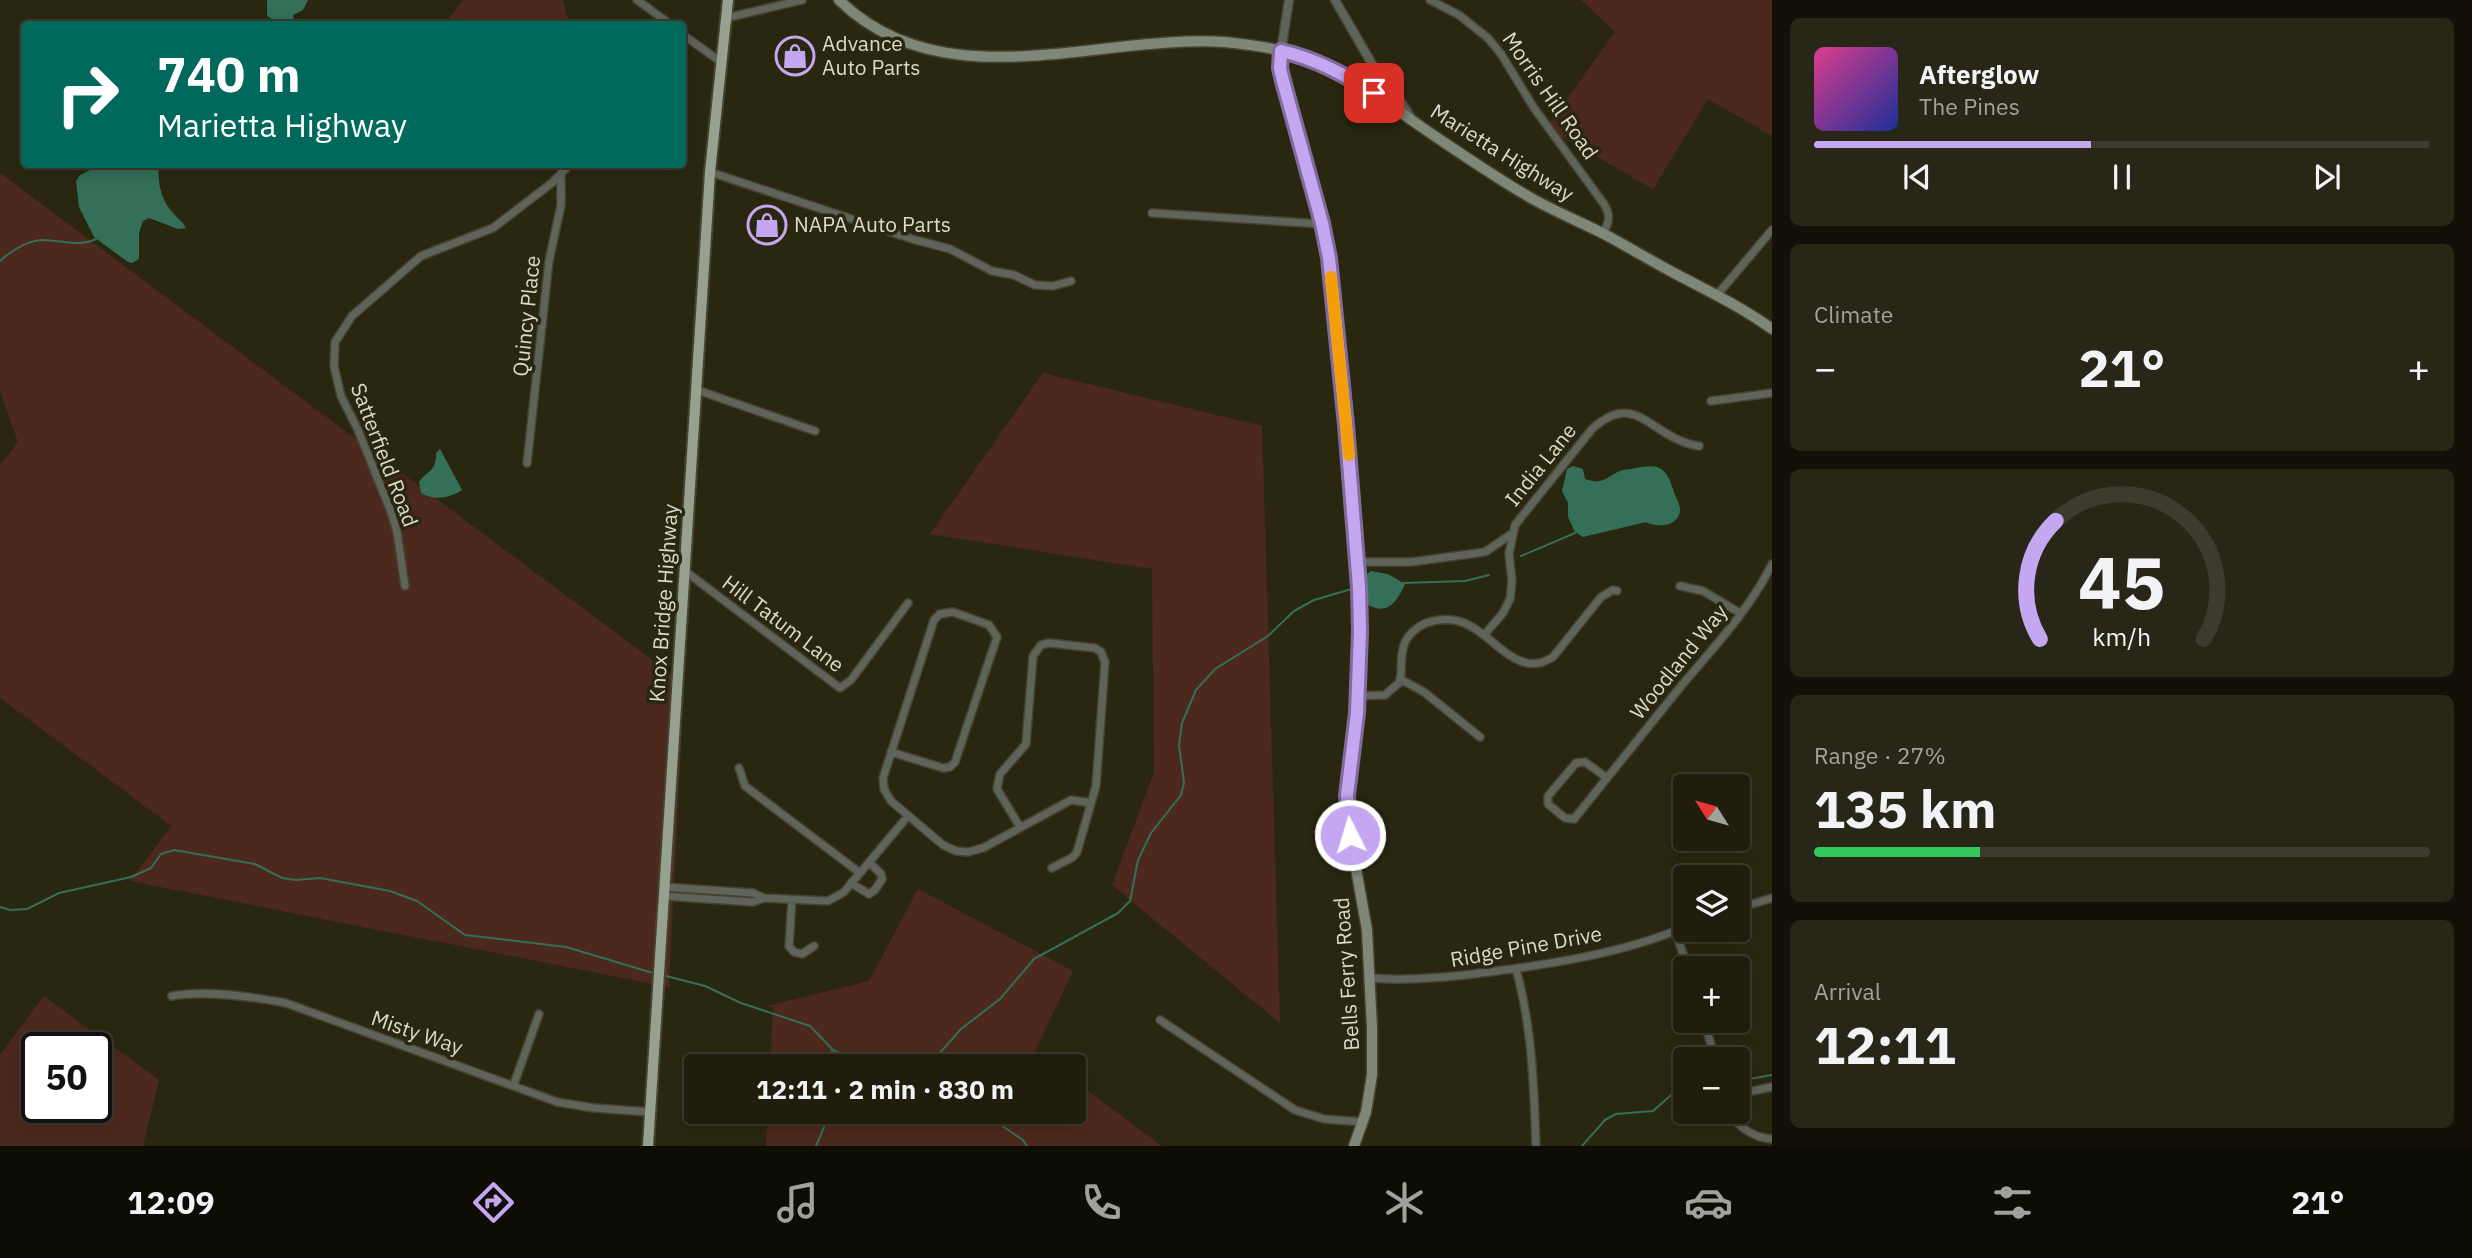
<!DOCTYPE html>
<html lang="en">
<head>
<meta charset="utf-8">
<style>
	body { margin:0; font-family:"IBM Plex Sans",sans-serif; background:#282616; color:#f1f3f6; height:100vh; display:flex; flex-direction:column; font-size:26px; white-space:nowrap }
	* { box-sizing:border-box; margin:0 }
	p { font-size:23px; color:#a2a29d }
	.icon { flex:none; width:38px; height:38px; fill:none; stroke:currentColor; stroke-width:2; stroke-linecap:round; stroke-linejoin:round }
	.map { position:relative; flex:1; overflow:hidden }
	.side { display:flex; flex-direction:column; gap:18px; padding:18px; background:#121007; width:700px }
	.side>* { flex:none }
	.top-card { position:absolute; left:21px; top:21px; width:665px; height:147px; border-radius:7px; box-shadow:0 4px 18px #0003,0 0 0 2px #3d3b2e; background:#00695c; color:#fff; overflow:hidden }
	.needle { width:46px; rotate:307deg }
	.tools { position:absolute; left:1673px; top:774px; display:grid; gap:14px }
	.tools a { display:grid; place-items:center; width:77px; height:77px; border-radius:7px; background:#201d0d; box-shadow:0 4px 18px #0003,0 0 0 2px #3d3b2e; font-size:35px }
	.speed { position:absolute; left:21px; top:1032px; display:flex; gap:14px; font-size:35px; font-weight:700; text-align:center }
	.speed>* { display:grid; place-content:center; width:91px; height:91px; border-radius:50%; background:#201d0d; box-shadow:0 4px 18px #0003,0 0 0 2px #3d3b2e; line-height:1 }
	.speed .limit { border:4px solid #111; border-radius:10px; background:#fff; color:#111 }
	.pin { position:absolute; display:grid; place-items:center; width:60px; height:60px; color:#fff; margin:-30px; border-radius:14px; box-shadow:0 4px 10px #0006 }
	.me { position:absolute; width:77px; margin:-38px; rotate:355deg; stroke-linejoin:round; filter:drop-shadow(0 0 5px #0008) }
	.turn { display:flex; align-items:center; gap:24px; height:147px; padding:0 21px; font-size:32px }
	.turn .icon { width:91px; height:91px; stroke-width:2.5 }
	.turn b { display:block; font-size:49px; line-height:60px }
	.big { font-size:52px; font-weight:700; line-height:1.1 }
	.side .tile { flex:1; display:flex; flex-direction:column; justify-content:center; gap:10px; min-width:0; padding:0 24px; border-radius:10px; background:#282616 }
	.side .dial { align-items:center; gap:0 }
	.dial svg { height:182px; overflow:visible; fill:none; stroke:#3d3b2e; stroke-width:7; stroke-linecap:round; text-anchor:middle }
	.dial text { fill:#f1f3f6; stroke:none }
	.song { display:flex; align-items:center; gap:21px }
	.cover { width:84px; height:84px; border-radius:10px; background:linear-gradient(135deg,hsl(330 70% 55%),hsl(230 70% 35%)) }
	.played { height:7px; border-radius:4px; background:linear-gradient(90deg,#c5a6f0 45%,#3d3b2e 45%) }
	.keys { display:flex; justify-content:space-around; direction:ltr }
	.heat { display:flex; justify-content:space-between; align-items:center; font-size:38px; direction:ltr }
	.charge { height:10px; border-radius:5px; background:linear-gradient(90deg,#34c759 27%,#3d3b2e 0) }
	.trip { position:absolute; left:684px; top:1054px; width:402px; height:70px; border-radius:7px; background:#201d0d; box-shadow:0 4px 18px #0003,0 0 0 2px #3d3b2e; font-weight:700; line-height:70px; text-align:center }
	.menu { display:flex; height:112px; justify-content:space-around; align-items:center; background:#0d0c05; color:#a2a29d }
	.menu .icon { width:49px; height:49px }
	.menu .current { color:#c5a6f0 }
	.menu b { font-size:32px; color:#f1f3f6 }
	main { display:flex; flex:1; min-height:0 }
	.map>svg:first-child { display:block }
	.green { fill:#4d291d; fill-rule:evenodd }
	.water { fill:#337057 }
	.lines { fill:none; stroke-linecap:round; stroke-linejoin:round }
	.stream { stroke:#337057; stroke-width:2 }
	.minor-casing { stroke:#46432f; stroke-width:10 }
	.tertiary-casing { stroke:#46432f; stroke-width:11 }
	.secondary-casing { stroke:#46432f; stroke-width:13 }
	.primary-casing { stroke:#46432f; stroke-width:14 }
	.minor { stroke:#5f645b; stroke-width:7 }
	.tertiary { stroke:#5f645b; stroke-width:8 }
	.secondary { stroke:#7e8778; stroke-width:10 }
	.primary { stroke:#96a28f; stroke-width:10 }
	.route-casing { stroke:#806c9c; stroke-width:18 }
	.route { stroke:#c5a6f0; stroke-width:12 }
	.slow { stroke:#f59e0b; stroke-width:12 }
	.labels { text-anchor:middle; stroke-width:7; stroke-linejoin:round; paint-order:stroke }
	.poi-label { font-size:21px; fill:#dad9cb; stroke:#2a2711; text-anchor:start }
	.street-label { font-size:21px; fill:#dad9cb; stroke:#2a2711 }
</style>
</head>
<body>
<main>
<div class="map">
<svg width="1772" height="1146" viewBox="0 0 1772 1146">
	<rect width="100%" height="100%" fill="#2a2711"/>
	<path class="green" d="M463,0H563L569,24H445Z
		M1581,0H1772V136L1708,99L1653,189L1546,128L1615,32Z
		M0,173L684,684L669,987L130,881L171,826L0,698V466L18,442L0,391Z
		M1043,373L1262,426L1280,1023L1112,885L1154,772L1152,569L930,534Z
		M918,889L1073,971L1035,1051L1054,1066H770L773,1007L767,1006L869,981Z
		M44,996L159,1080L143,1146H0V1055ZM96,1048V1108H37V1048Z
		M1075,1081L1162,1146H766L768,1111H1074Z"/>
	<path class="water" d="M267,0H308L303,10L293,15L295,24L278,23L267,16Z
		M100,165H159C157,183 161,201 175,215C179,220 183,222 186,228L178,229L149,218L143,221L139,233V259L132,263L128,262L94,237L79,207L76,181L80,175Z
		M440,449L462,490C450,498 434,501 421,493L419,482C429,469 436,472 436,453Z
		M1573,466L1583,469L1585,479C1604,486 1607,476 1620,471C1624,469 1627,470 1631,469C1655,464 1665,463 1673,489C1674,494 1680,504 1680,509C1680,527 1657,528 1646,522L1583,537L1575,532L1568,517V503L1562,491L1567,469Z
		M1371,571L1388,574L1405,584C1393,612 1380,616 1357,597L1359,580Z"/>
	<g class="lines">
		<path class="stream" d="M266,24L274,20
			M0,261C11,251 24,242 40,240C60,239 78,248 96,239
			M1521,556L1575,533
			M1403,583L1465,581L1489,575
			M0,907L10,910L27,909L59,893L131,877L151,868L161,854L174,850L255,864L282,878L296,880L320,878L390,891L417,901L465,935L566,947L653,973
			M662,975L705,986L741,1003L810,1026L833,1050L858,1061L890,1065L921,1064L938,1055L961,1029L1000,999L1034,959L1118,913L1130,901L1138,860L1151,833L1181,795L1184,783L1179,745L1182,723L1196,690L1215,669L1268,636L1294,611L1314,600L1355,588
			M826,1066L832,1051
			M1738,1081L1772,1075
			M980,1111L1023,1140L1027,1146
			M816,1146L825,1125L821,1116L816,1111
			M1582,1146L1605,1120L1616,1114L1653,1111L1670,1096L1685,1089"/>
		<defs>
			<path id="minor" d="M637,0L670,24
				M1430,0L1459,15L1488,38L1501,54L1534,108L1604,204C1611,216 1609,222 1603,234
				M726,18L802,0
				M682,34L721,62
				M710,172L912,239L950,249L992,271L1014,275L1035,285L1053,286L1071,281
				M1152,213L1322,224
				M1717,295L1772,230
				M697,390L815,431
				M1711,401L1772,393
				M527,463L549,261L561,205V173
				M1357,562H1411L1485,552L1513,533
				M685,571L840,688L851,680L908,603
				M405,586L397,532L391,512L358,430L341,396L334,366L335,342L352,316L421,256L493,228L553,182L570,164
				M1680,586L1703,591L1740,613
				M1485,634L1503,613L1510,599L1512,581L1509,554L1515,525L1592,429C1637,388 1651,439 1699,446
				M1400,679L1424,692L1480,737
				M1358,696L1385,695L1400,682C1402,671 1400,656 1404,645C1407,635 1417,627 1426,623C1476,606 1492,655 1527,663C1538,665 1544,662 1553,657L1601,597L1613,590L1617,591
				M891,752L943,768L950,767L955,762L997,637L989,625L953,612L940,614L934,620L883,778L884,789L891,801L943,845L956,851L968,852L983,848L1071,800L1091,803
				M739,768L745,786L860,873
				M1607,778L1585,762L1576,763L1548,796V804L1565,818L1574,819C1610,775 1646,729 1682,685C1714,647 1750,609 1772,564
				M1020,827L997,789L1000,774L1026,744L1033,656L1041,645L1049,643L1095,648L1101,652L1105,662L1096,786L1077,852L1073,857L1052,868
				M851,883L869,894L875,890L882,879L881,874L869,862
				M664,887L753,893L764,898L828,901L844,892L908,816
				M663,896L753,902L764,898
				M792,900L789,946L794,952L802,954L814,946
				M1738,908L1772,898
				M1675,931L1688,968
				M1516,969C1532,1026 1534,1087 1536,1146
				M1369,978C1420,982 1468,975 1519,968C1575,960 1633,949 1685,927
				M172,996C203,990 254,997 286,1003L557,1102L594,1108L650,1112
				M1160,1020L1295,1110L1324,1119L1363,1122
				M1704,1020L1715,1059
				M514,1084L539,1014
				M1738,1094L1772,1087
				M1730,1111C1736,1127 1755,1138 1772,1139"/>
			<path id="tertiary" d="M1335,0L1372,64L1374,93
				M1281,51L1289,0
				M1373,67L1396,94L1411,118"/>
			<path id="secondary" d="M839,0C943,102 1098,34 1225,42C1245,44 1267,47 1287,52C1337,65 1379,97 1420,126C1457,151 1493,176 1531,198C1554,211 1578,221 1602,233C1627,246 1651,261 1676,274C1708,291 1742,307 1772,329
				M1281,51L1280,68L1283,81L1323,227L1329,258L1342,379L1359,587L1360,667L1347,795L1350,835L1367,930L1372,1028V1075L1366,1112L1354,1146"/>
			<path id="primary" d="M648,1146L710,172L728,0"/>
		</defs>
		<use href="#minor" class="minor-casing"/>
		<use href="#tertiary" class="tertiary-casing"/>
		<use href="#secondary" class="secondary-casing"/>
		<use href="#primary" class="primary-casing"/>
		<use href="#minor" class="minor"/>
		<use href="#tertiary" class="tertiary"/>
		<use href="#secondary" class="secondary"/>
		<use href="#primary" class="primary"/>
	</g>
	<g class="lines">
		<defs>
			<path id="route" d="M1350,835L1347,795L1357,713L1360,631L1359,587L1346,425L1329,258L1322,223L1283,81L1280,68L1281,51C1314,58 1345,75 1374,93"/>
		</defs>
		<use href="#route" class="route-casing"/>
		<use href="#route" class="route"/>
		<path class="slow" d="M1331,277L1349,455"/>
	</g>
	<defs>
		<symbol id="shop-ring" viewBox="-11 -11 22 22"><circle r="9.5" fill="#2a2711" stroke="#c5a6f0" stroke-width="1.5"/><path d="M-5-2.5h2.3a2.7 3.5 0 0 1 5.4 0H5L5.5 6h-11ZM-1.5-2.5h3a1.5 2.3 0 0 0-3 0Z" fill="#c5a6f0"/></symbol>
	</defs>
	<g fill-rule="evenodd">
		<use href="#shop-ring" x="773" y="34" width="44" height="44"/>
		<use href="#shop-ring" x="745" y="203" width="44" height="44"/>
	</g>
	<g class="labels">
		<g class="poi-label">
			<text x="822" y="51">Advance<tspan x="822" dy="24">Auto Parts</tspan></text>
			<text x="794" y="232">NAPA Auto Parts</text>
		</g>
		<g class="street-label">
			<text transform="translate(1550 96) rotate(55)" y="7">Morris Hill Road</text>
			<text transform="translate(1502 153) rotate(32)" y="7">Marietta Highway</text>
			<text transform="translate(527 316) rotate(-84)" y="7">Quincy Place</text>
			<text transform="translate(384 455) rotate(69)" y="7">Satterfield Road</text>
			<text transform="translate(1541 465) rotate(-51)" y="7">India Lane</text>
			<text transform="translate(664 603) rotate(-86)" y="7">Knox Bridge Highway</text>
			<text transform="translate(783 624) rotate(37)" y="7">Hill Tatum Lane</text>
			<text transform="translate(1679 662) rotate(-51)" y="7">Woodland Way</text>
			<text transform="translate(1526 947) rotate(-10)" y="7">Ridge Pine Drive</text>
			<text transform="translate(1347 974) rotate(-94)" y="7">Bells Ferry Road</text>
			<text transform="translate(417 1033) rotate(19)" y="7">Misty Way</text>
		</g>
	</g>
</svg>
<div class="tools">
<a><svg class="needle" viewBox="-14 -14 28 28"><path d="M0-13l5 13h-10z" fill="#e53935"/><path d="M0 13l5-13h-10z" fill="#a2a29d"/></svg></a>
<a><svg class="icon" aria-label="layers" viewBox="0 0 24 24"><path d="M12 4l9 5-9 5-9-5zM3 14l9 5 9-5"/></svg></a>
<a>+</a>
<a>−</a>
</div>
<div class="speed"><div class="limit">50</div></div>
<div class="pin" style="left:1374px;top:93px;background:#d93025"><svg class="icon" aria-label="arrive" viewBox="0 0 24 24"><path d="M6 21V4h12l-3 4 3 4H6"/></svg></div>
<svg class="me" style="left:1350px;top:835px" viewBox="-20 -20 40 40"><circle r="17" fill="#c5a6f0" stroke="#fff" stroke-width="3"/><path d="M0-11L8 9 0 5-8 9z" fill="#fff"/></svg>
<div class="trip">12:11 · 2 min · 830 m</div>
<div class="top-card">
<div class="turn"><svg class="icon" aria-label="right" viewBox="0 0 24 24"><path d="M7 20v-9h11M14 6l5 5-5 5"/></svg><div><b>740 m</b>Marietta Highway</div></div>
</div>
</div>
<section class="side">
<div class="tile">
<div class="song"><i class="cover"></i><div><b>Afterglow</b><p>The Pines</p></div></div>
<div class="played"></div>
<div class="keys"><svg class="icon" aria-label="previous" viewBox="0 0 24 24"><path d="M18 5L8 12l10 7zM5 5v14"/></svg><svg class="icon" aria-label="pause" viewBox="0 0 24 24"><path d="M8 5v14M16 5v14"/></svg><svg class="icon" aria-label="next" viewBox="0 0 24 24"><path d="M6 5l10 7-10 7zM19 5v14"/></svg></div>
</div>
<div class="tile"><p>Climate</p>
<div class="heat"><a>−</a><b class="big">21°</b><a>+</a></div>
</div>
<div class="tile dial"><svg viewBox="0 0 100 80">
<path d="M14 69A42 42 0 1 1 86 69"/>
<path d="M14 69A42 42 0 0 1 21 17" stroke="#c5a6f0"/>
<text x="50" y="56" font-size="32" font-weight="700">45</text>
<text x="50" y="72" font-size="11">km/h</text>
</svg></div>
<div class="tile"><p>Range · 27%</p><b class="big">135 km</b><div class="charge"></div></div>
<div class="tile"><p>Arrival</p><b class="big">12:11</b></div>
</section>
</main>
<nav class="menu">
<b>12:09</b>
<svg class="icon current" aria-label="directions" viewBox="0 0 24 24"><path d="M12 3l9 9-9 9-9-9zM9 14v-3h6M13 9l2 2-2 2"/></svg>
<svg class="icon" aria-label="music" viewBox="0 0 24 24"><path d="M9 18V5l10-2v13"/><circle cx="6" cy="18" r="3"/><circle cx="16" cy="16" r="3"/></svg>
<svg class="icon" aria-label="phone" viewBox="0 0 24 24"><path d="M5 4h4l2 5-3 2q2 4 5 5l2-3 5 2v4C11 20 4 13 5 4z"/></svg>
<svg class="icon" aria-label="climate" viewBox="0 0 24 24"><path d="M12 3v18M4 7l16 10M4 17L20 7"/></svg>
<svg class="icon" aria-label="car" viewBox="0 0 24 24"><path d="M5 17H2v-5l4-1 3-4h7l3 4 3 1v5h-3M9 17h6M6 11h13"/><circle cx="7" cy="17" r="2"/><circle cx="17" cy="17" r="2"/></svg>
<svg class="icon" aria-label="filters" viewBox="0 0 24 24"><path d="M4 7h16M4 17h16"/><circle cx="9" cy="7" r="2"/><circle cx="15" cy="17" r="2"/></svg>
<b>21°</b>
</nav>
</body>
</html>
